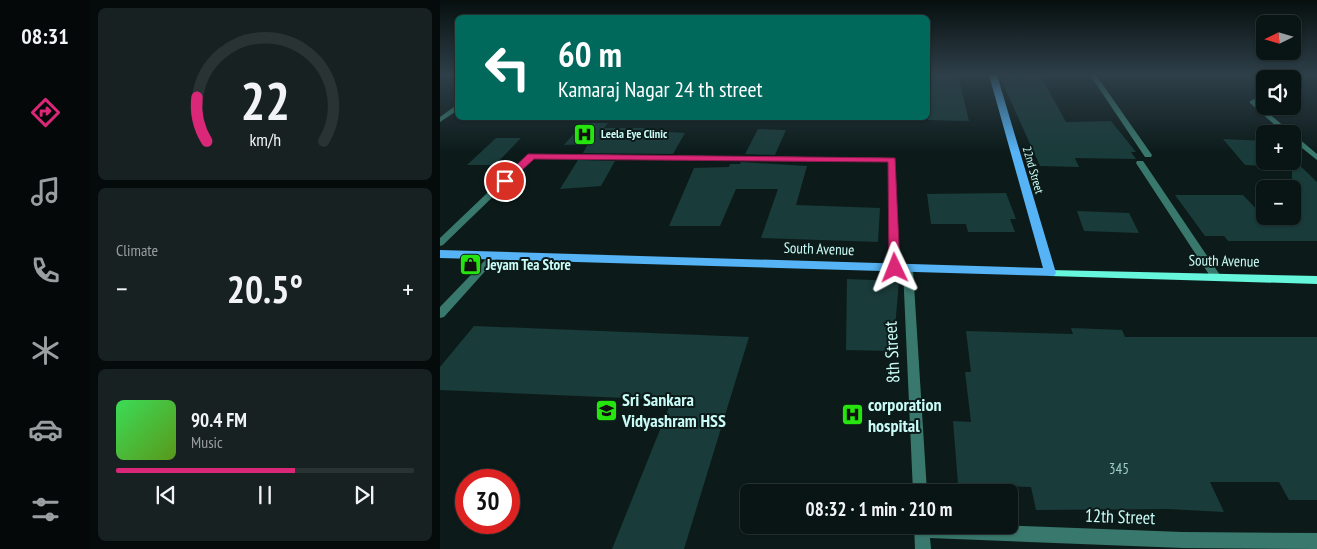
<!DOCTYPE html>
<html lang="en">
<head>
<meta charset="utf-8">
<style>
	body { margin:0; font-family:"PT Sans Narrow",sans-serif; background:#172122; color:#f1f3f6; height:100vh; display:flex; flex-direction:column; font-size:19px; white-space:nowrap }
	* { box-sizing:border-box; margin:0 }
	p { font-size:16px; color:#999ea0 }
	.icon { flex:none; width:28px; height:28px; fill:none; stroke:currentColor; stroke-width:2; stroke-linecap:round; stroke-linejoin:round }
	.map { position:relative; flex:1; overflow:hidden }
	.panel { display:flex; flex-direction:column; gap:8px; padding:8px; background:#050b0b; width:350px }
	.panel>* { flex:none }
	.guide { position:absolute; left:15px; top:15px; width:475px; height:105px; border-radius:8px; box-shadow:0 1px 4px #0004,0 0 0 1px #293334; background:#00695c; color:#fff; overflow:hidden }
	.needle { width:32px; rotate:265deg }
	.buttons { position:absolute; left:816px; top:15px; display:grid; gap:10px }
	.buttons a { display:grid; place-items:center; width:45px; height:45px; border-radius:8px; background:#091414; box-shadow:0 1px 4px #0004,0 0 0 1px #293334; font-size:25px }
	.speed { position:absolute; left:15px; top:469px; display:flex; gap:10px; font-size:25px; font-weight:700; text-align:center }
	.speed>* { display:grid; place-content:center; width:65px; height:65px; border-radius:50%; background:#091414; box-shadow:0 1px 4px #0004,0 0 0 1px #293334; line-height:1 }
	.speed .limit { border:8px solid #d22; background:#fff; color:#111 }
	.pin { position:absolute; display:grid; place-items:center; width:42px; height:42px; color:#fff; margin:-21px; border:2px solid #fff; border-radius:50%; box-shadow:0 1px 5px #0007 }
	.me { position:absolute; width:55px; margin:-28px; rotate:358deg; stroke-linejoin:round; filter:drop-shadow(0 0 4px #0008) }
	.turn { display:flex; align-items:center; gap:18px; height:105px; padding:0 20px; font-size:22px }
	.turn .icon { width:65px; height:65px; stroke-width:2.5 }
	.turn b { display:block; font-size:35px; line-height:42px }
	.big { font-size:38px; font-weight:700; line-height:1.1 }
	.panel .widget { flex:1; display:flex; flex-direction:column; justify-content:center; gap:8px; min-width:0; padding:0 18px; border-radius:8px; background:#172122 }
	.panel .dial { align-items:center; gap:0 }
	.dial svg { height:130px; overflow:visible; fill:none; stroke:#293334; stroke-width:7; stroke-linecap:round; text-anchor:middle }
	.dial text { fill:#f1f3f6; stroke:none }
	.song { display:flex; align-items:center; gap:15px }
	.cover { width:60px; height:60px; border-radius:8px; background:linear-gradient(135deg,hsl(130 70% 55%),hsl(90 70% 35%)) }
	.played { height:5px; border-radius:2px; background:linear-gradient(90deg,#db2777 60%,#293334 60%) }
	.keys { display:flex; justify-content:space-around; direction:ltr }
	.heat { display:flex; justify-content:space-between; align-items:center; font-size:28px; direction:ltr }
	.trip { position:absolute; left:300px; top:484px; width:278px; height:50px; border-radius:8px; background:#091414; box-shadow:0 1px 4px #0004,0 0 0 1px #293334; font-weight:700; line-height:50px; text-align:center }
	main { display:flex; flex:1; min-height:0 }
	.dock { display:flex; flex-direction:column; width:90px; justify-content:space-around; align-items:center; background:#040808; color:#999ea0 }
	.dock .icon { width:35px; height:35px }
	.dock .active { color:#db2777 }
	.dock b { font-size:22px; color:#f1f3f6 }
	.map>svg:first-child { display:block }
	.building { fill:#193b3a }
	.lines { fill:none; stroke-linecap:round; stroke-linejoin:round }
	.pedestrian { fill:#39786d; fill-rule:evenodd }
	.minor { fill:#39786d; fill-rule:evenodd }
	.secondary { fill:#65f6db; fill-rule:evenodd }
	.primary { fill:#56b4f6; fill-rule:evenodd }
	.route { fill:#db2777; stroke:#8e194d }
	.labels { text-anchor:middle; stroke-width:4; stroke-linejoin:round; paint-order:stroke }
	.far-poi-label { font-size:12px; font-weight:bold; fill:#c9fcf7; stroke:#0c1b1a; text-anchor:start }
	.far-street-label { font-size:12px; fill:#c9fcf7; stroke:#0c1b1a }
	.street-label { font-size:15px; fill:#c9fcf7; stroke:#0c1b1a }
	.poi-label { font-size:15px; font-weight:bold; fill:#c9fcf7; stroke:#0c1b1a; text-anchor:start }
	.near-number-label { font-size:15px; fill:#9dccc8 }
	.near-street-label { font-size:18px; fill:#c9fcf7; stroke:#0c1b1a }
	.near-poi-label { font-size:18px; font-weight:bold; fill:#c9fcf7; stroke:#0c1b1a; text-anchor:start }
</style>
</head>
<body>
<main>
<nav class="dock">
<b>08:31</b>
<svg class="icon active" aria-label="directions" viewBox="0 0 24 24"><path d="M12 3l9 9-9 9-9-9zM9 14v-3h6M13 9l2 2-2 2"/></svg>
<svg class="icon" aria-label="music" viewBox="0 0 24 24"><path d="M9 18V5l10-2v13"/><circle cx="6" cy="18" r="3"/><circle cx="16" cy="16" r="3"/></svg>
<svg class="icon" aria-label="phone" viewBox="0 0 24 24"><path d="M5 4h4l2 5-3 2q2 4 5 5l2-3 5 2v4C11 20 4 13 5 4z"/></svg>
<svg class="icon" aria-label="climate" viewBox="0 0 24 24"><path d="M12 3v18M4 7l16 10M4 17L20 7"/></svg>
<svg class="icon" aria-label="car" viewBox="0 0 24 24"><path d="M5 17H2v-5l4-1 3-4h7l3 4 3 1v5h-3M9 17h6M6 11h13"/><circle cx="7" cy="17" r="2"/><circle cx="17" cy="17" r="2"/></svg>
<svg class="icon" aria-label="filters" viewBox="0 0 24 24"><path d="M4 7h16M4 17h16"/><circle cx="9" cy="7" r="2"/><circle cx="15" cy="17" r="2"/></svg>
</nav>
<section class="panel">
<div class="widget dial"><svg viewBox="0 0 100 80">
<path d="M14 69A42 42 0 1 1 86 69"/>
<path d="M14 69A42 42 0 0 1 8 42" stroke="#db2777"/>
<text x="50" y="56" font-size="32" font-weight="700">22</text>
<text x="50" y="72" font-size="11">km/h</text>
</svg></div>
<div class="widget"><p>Climate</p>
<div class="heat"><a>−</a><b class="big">20.5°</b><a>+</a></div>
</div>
<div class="widget">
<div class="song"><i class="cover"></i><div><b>90.4 FM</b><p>Music</p></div></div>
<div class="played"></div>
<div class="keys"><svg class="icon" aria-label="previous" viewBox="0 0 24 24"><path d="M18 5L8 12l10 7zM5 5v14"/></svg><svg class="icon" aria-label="pause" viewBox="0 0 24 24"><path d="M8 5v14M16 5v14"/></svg><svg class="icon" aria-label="next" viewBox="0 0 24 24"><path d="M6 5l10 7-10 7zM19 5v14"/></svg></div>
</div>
</section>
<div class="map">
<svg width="877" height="549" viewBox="0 0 877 549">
	<rect width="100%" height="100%" fill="#0c1b1a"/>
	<path class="building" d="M488,75H518L529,121L488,120Z
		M559,75H600L626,122L671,121L696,152H691L696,159L635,158L639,167L600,166Z
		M143,123H168L164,128H213L211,131L245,133L233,154L143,153L148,144L124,145Z
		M318,129L346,130L335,155L305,154Z
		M56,138H81L55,165H27Z
		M783,139L825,141V161H852V158L877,182V241H788L784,236H765L735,195H803L823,216H852V167L805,165Z
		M138,160L175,161L161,186L120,189Z
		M301,162L367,166L356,205L440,208L438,242L321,238L338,189H296L280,226H229L254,168L289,167L290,164H300Z
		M566,193L576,219H570L575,232H528L526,224H491L487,194Z
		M637,211L689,213L699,233L644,231Z
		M407,279L459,281L453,351L406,350Z
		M34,326L309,337L244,549H172L232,400L0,390V367Z
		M631,328L682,330L685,337H877V500H849L839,482H770L784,512L728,509L596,510L591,487L518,484L513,421L531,422L525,372H531L526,331L633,334Z"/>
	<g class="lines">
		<path class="pedestrian" d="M825,93V97L814,103L809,102Z"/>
		<path class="minor" d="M650,75H656L712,155L711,157H705Z
			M810,101H814L877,154V160L852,140V134H845L810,103Z
			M18,104V110L0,122V117Z
			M88,154L455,158L460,268L455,271L450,268L448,162L93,158L3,245L0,246V238Z
			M697,161H703L780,275L781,277L780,279H772L696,163Z
			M53,254L56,255L58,257L56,259L4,317L0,318V307L50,255Z
			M468,266L473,269L487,492H473L463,269Z
			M474,525H554L743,532L877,533V549L743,548L490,538L491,549H475Z"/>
		<path class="secondary" d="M610,270L877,276V284L610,276L605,273Z"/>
		<path class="primary" d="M549,75H557L616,273L614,276L0,258V250L603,268Z"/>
	</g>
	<linearGradient id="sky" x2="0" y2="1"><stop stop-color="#070f0e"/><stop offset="0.49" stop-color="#2e3f49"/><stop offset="1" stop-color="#2e3f49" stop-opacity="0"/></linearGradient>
	<rect width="877" height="152" fill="url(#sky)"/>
	<path class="route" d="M88,154L455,158L460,268L455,271L449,268L448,162L94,159L68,183H62V179Z"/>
	<defs>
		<symbol id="hospital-square" viewBox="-11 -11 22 22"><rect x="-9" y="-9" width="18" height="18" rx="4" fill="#26e40d" stroke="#0c1b1a"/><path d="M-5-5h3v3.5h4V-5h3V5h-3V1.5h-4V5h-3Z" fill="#111"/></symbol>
		<symbol id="shop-square" viewBox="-11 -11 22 22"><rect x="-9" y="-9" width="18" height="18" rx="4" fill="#26e40d" stroke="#0c1b1a"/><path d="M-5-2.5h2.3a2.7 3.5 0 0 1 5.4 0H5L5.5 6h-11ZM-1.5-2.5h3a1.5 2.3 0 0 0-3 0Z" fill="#111"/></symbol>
		<symbol id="school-square" viewBox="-11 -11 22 22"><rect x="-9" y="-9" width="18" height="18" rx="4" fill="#26e40d" stroke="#0c1b1a"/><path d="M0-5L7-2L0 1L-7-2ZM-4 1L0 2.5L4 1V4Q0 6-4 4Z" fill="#111"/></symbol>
	</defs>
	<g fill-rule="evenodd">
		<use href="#hospital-square" x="132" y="122" width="25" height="25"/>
		<use href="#shop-square" x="18" y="252" width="25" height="25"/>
		<use href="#school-square" x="154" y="398" width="25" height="25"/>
		<use href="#hospital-square" x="400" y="402" width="25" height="25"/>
	</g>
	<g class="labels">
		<g class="far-poi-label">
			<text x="161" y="138">Leela Eye Clinic</text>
		</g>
		<g class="far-street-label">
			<text transform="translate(593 170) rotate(74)" y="4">22nd Street</text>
		</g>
		<g class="street-label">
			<text transform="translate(379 249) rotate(2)" y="5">South Avenue</text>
			<text transform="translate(784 261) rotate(1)" y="5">South Avenue</text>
		</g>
		<g class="poi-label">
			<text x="46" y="270">Jeyam Tea Store</text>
		</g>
		<g class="near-number-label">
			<text x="679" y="474">345</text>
		</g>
		<g class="near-street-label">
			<text transform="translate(452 352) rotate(-93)" y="6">8th Street</text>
			<text transform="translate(680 517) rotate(2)" y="6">12th Street</text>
		</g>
		<g class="near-poi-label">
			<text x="182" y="406">Sri Sankara<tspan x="182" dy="21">Vidyashram HSS</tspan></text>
			<text x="428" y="411">corporation<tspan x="428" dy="21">hospital</tspan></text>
		</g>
	</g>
</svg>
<div class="buttons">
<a><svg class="needle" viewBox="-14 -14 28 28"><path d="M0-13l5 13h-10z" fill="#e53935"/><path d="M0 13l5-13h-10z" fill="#999ea0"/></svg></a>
<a><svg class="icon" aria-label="sound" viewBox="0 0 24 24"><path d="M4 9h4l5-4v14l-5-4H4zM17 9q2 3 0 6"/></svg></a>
<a>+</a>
<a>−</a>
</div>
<div class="speed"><div class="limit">30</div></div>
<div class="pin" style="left:65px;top:181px;background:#d93025"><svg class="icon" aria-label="arrive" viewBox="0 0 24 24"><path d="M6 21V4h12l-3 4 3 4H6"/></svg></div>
<svg class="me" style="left:455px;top:268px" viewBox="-20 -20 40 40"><path d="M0-17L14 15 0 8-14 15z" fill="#db2777" stroke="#fff" stroke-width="4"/></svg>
<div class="trip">08:32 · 1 min · 210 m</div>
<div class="guide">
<div class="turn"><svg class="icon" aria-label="left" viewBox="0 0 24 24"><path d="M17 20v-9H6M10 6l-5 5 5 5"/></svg><div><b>60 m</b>Kamaraj Nagar 24 th street</div></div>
</div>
</div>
</main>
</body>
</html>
